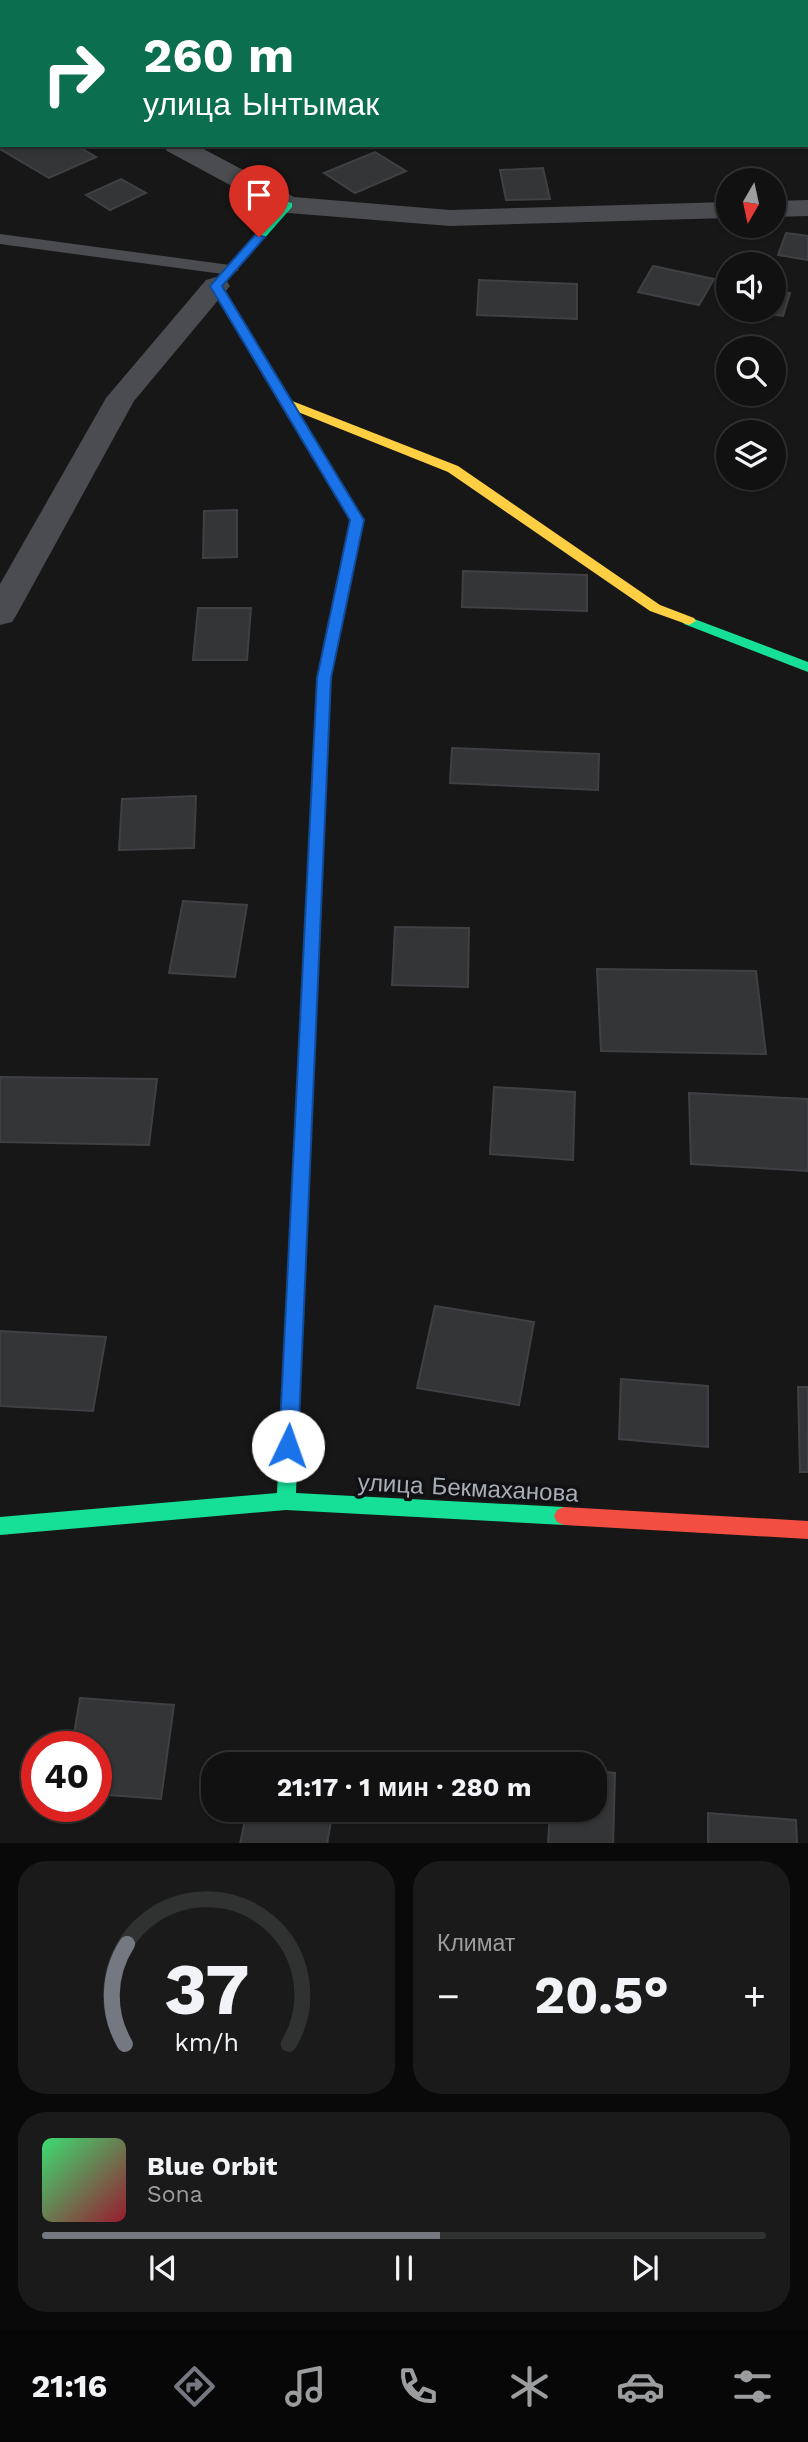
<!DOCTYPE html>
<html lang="ru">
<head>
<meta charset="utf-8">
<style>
	body { margin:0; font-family:"Work Sans",sans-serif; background:#1a1a1a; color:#f1f3f6; height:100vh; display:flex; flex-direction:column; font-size:26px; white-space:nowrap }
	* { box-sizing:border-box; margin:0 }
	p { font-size:23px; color:#9c9d9f }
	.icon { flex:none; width:38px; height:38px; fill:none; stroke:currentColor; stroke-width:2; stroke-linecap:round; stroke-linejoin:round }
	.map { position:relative; height:1843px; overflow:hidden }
	.details { display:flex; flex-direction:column; gap:18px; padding:18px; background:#090909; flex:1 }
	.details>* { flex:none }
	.top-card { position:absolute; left:0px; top:0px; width:808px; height:147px; box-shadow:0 2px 5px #0004,0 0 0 2px #303131; background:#0b6e4f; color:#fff; overflow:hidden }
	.needle { width:46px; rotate:189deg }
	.buttons { position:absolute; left:716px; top:168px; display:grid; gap:14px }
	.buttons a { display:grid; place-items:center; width:70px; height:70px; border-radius:50%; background:#111; box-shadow:0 2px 5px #0004,0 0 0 2px #303131; font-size:35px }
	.speed { position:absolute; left:21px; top:1731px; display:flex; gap:14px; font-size:35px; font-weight:700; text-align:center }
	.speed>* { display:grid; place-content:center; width:91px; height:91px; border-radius:50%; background:#111; box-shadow:0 2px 5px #0004,0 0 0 2px #303131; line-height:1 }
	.speed .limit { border:10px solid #d22; background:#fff; color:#111 }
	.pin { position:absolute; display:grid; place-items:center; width:60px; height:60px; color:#fff; margin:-72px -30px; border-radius:50% 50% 50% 0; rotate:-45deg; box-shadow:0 0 7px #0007 }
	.pin .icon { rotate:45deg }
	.me { position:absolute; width:77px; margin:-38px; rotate:3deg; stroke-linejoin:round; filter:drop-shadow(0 0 5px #0008) }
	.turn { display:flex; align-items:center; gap:24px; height:147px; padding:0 28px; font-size:32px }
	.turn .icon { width:91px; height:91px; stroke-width:2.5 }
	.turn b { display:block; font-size:49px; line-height:60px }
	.big { font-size:52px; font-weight:700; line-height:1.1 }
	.details .card { flex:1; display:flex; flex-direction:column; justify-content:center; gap:10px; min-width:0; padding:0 24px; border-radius:28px; background:#1a1a1a }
	.details .dial { align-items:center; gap:0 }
	.dial svg { height:182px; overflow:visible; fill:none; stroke:#303131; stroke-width:7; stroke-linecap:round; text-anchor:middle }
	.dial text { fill:#f1f3f6; stroke:none }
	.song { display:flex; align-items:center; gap:21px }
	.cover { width:84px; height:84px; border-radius:10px; background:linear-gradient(135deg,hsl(140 70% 55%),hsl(350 70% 35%)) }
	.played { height:7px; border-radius:4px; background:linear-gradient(90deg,#757880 55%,#303131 55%) }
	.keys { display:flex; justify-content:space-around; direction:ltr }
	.heat { display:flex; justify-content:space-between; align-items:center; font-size:38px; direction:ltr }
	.details .tiles { flex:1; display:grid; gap:18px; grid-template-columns:1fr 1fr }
	.card:last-child { grid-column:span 2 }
	.trip { position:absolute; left:201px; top:1752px; width:406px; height:70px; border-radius:28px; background:#111; box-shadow:0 2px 5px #0004,0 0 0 2px #303131; font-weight:700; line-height:70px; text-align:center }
	.dock { display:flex; height:112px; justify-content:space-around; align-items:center; background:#070707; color:#9c9d9f }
	.dock .icon { width:49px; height:49px }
	.dock .on { color:#757880 }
	.dock b { font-size:32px; color:#f1f3f6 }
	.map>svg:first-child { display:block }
	.building { fill:#343537; stroke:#3f4043; stroke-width:2 }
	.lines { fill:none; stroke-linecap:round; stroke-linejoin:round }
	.lane { fill:#4b4c50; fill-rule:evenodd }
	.street { fill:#4b4c50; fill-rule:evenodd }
	.fast { fill:#16e098; fill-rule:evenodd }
	.slow { fill:#ffcf43; fill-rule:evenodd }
	.jam { fill:#f24e42; fill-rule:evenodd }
	.route { fill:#1a73e8; stroke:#114b97; stroke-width:2 }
	.labels { text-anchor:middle; stroke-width:7; stroke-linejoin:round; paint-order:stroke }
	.near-street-label { font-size:24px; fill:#a8adb8; stroke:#111113 }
</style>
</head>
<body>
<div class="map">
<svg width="808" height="1844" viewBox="0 0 808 1844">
	<rect width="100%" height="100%" fill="#171717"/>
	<path class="building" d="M0,145H76L96,157L49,178L0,149Z
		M375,152L406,171L355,193L324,173Z
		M543,168L550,199L506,200L500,170Z
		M121,179L146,193L110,210L86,195Z
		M786,233L808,236V260L778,255Z
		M653,266L714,279L699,305L638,292Z
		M479,280L577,284V319L477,315Z
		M774,291L790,293L783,316L742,310H774Z
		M237,510V557L203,558L204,511Z
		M463,571L587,575V611L462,607Z
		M198,608H251L247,660H193Z
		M452,748L599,754L598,790L450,783Z
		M196,796L194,848L119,850L122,799Z
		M183,901L247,905L235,977L169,973Z
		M395,927L469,928L468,987L392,985Z
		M597,969L756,971L766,1054L601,1051Z
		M0,1077L157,1079L149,1145L0,1142Z
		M494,1087L575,1092L573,1160L490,1154Z
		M689,1093L808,1099V1171L691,1164Z
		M435,1306L534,1322L519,1405L417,1388Z
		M0,1331L106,1337L93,1411L0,1406Z
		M621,1379L708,1386V1447L619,1439Z
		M798,1387H808V1472H800Z
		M80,1698L174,1705L161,1799L96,1794V1746H72Z
		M259,1752L334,1764H256Z
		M595,1771L615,1773L613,1844H548L550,1810H595Z
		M247,1810H333L327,1844H240Z
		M708,1813L796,1820L797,1844H708Z"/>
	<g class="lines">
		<path class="lane" d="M0,234L230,265L239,270L230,275L0,244Z"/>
		<path class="street" d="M0,44H2V59H0Z
			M163,145H196L294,197L450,210L728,202V218L450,226L288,213L278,211L167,151Z
			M808,200V216L774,217V201Z
			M216,277L226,280L230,286L134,401L17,614L12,622L0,625V584L106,398L206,280Z"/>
		<path class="fast" d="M288,202L292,203V207L222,286L364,520L331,678L329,729L322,734L315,729L317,678L350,520L210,286L284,203Z
			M689,617L808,662V672L684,624L682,621L684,618Z
			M307,1039L313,1040L315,1045L296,1493L564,1507L571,1510L574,1516L571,1522L564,1525L286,1510L0,1535V1517L277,1493L299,1045L301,1040Z"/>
		<path class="slow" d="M287,399L458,466L660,605L694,618L696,621L689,625L650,611L448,472L283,406V400Z"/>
		<path class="jam" d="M322,724L329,729L315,1045L313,1050H301L299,1045L315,729Z
			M564,1507L808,1521V1539L564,1525L557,1522L554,1516L557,1510Z"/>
	</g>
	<path class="route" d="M255,235L265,237L222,286L364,520L331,678L298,1446L295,1452L288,1455L281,1452L279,1446L317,678L350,520L210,286Z"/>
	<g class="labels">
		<g class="near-street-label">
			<text transform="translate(468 1488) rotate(3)" y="8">улица Бекмаханова</text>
		</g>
	</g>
</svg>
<div class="buttons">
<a><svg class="needle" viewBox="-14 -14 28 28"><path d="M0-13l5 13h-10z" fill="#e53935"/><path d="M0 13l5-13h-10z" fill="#9c9d9f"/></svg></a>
<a><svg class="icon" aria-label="sound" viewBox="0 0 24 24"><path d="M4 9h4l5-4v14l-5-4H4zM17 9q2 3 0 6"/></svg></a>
<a><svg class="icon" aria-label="search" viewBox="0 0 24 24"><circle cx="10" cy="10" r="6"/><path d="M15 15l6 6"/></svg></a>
<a><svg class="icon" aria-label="layers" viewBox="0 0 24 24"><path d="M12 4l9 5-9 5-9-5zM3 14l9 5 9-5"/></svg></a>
</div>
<div class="speed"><div class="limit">40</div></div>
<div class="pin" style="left:259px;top:237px;background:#d93025"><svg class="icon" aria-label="arrive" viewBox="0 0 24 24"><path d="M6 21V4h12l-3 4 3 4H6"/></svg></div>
<svg class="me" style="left:288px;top:1446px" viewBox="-20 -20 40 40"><circle r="19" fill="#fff"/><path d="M0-13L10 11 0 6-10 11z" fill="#1a73e8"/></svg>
<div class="trip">21:17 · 1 мин · 280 m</div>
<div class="top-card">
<div class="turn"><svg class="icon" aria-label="right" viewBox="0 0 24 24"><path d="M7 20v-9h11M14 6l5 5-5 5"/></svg><div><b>260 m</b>улица Ынтымак</div></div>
</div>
</div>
<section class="details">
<div class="tiles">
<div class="card dial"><svg viewBox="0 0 100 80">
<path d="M14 69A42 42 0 1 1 86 69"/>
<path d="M14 69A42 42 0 0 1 15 25" stroke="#757880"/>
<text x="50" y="56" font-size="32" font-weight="700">37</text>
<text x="50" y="72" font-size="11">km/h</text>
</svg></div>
<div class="card"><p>Климат</p>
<div class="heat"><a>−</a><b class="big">20.5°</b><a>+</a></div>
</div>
<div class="card">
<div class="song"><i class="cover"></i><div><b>Blue Orbit</b><p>Sona</p></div></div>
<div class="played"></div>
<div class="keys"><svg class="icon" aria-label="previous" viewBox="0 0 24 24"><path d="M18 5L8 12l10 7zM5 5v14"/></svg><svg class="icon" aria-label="pause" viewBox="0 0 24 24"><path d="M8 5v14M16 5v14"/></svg><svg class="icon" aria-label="next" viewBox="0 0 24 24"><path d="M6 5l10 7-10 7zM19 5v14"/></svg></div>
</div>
</div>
</section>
<nav class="dock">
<b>21:16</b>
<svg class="icon on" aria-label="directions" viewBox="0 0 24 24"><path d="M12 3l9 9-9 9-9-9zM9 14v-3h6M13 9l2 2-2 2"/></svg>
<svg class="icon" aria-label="music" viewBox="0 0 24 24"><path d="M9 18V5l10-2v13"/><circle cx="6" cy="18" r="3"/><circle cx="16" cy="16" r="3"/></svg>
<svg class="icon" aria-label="phone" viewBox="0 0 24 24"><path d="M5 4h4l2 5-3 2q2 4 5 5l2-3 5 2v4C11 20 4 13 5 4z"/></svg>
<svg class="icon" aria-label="climate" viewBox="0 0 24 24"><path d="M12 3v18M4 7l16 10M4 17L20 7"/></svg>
<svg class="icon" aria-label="car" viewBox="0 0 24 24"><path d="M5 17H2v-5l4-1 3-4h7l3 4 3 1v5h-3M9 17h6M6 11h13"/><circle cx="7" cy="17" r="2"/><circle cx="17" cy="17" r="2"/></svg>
<svg class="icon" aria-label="filters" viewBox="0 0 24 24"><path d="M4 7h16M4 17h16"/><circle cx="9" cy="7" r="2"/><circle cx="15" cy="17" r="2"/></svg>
</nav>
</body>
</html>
